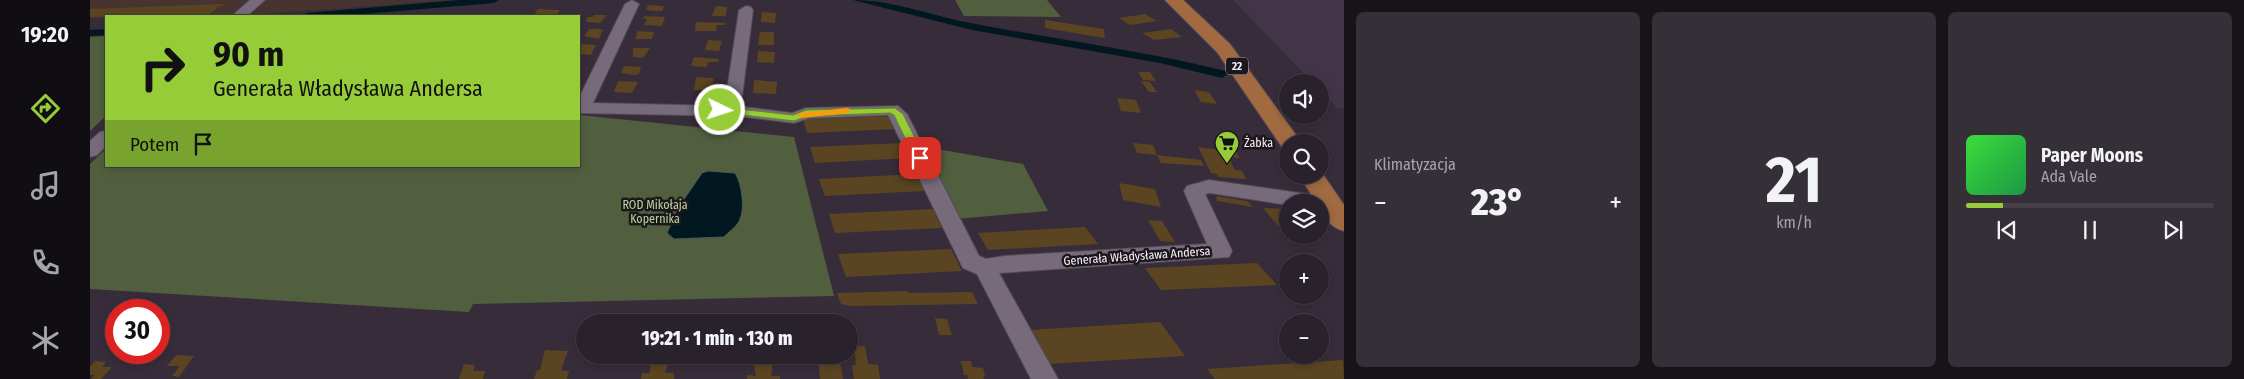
<!DOCTYPE html>
<html lang="pl">
<head>
<meta charset="utf-8">
<style>
	body { margin:0; font-family:"Fira Sans Condensed",sans-serif; background:#352f38; color:#f1f3f6; height:100vh; display:flex; flex-direction:column; font-size:19px; white-space:nowrap }
	* { box-sizing:border-box; margin:0 }
	p { font-size:16px; color:#a5a4a9 }
	.icon { flex:none; width:28px; height:28px; fill:none; stroke:currentColor; stroke-width:2; stroke-linecap:round; stroke-linejoin:round }
	.map { position:relative; flex:1; overflow:hidden }
	.panel { display:flex; flex-direction:column; gap:12px; padding:12px; background:#171318; width:900px }
	.panel>* { flex:none }
	.top-card { position:absolute; left:15px; top:15px; width:475px; height:152px; border-radius:0px; box-shadow:0 2px 8px #0003,0 0 0 1px #453f48; background:#97cc39; color:#111; overflow:hidden }
	.tools { position:absolute; left:1189px; top:74px; display:grid; gap:10px }
	.tools a { display:grid; place-items:center; width:50px; height:50px; border-radius:50%; background:#29222c; box-shadow:0 2px 8px #0003,0 0 0 1px #453f48; font-size:25px }
	.speed { position:absolute; left:15px; top:299px; display:flex; gap:10px; font-size:25px; font-weight:700; text-align:center }
	.speed>* { display:grid; place-content:center; width:65px; height:65px; border-radius:50%; background:#29222c; box-shadow:0 2px 8px #0003,0 0 0 1px #453f48; line-height:1 }
	.speed .limit { border:8px solid #d22; background:#fff; color:#111 }
	.pin { position:absolute; display:grid; place-items:center; width:42px; height:42px; color:#fff; margin:-21px; border-radius:10px; box-shadow:0 2px 8px #0006 }
	.me { position:absolute; width:55px; margin:-28px; rotate:94deg; stroke-linejoin:round; filter:drop-shadow(0 0 4px #0008) }
	.turn { display:flex; align-items:center; gap:18px; height:105px; padding:0 25px; font-size:22px }
	.turn .icon { width:65px; height:65px; stroke-width:2.5 }
	.turn b { display:block; font-size:35px; line-height:42px }
	.then { display:flex; align-items:center; height:48px; padding:0 25px; background:#0003; gap:10px; font-size:19px }
	.big { font-size:38px; font-weight:800; line-height:1.1 }
	.panel .widget { flex:1; display:flex; flex-direction:column; justify-content:center; gap:8px; min-width:0; padding:0 18px; border-radius:8px; background:#352f38 }
	.panel .dial { align-items:center; gap:0 }
	.dial b { font-size:65px; line-height:1 }
	.song { display:flex; align-items:center; gap:15px }
	.cover { width:60px; height:60px; border-radius:8px; background:linear-gradient(135deg,hsl(120 70% 55%),hsl(140 70% 35%)) }
	.played { height:5px; border-radius:2px; background:linear-gradient(90deg,#97cc39 15%,#453f48 15%) }
	.keys { display:flex; justify-content:space-around; direction:ltr }
	.heat { display:flex; justify-content:space-between; align-items:center; font-size:28px; direction:ltr }
	.panel .tiles { flex:1; display:grid; gap:12px; grid-template-columns:repeat(3,1fr) }
	.trip { position:absolute; left:486px; top:314px; width:282px; height:50px; border-radius:25px; background:#29222c; box-shadow:0 2px 8px #0003,0 0 0 1px #453f48; font-weight:800; line-height:50px; text-align:center }
	main { display:flex; flex:1; min-height:0 }
	.menu { display:flex; flex-direction:column; width:90px; justify-content:space-around; align-items:center; background:#100e12; color:#a5a4a9 }
	.menu .icon { width:35px; height:35px }
	.menu .current { color:#97cc39 }
	.menu b { font-size:22px; color:#f1f3f6 }
	.map>svg:first-child { display:block }
	.built { fill:#433548 }
	.industrial { fill:#47332f }
	.green { fill:#515f3f }
	.water { fill:#011821; stroke:#4b5962 }
	.lines { fill:none; stroke-linecap:round; stroke-linejoin:round }
	.canal { fill:#011821; fill-rule:evenodd }
	.building { fill:#5b4421 }
	.minor-casing { stroke:#524a55; stroke-width:2 }
	.major-casing { stroke:#524a55; stroke-width:2 }
	.minor { fill:#776b7b; fill-rule:evenodd }
	.major { fill:#a16a40; fill-rule:evenodd }
	.route { fill:#97cc39; stroke:#628525 }
	.slow { fill:#f59e0b }
	.labels { text-anchor:middle; stroke-width:5; stroke-linejoin:round; paint-order:stroke }
	.shield { fill:#1b171d; stroke:#b6b0b8; stroke-width:1 }
	.shield-label { font-size:11px; font-weight:bold; fill:#f8f1fa }
	.poi-label { font-size:12px; fill:#f8f1fa; stroke:#1b171d; text-anchor:start }
	.park-label { font-size:12px; fill:#bad697; stroke:#1b171d }
	.street-label { font-size:12px; fill:#f8f1fa; stroke:#1b171d }
</style>
</head>
<body>
<main>
<nav class="menu">
<b>19:20</b>
<svg class="icon current" aria-label="directions" viewBox="0 0 24 24"><path d="M12 3l9 9-9 9-9-9zM9 14v-3h6M13 9l2 2-2 2"/></svg>
<svg class="icon" aria-label="music" viewBox="0 0 24 24"><path d="M9 18V5l10-2v13"/><circle cx="6" cy="18" r="3"/><circle cx="16" cy="16" r="3"/></svg>
<svg class="icon" aria-label="phone" viewBox="0 0 24 24"><path d="M5 4h4l2 5-3 2q2 4 5 5l2-3 5 2v4C11 20 4 13 5 4z"/></svg>
<svg class="icon" aria-label="climate" viewBox="0 0 24 24"><path d="M12 3v18M4 7l16 10M4 17L20 7"/></svg>
</nav>
<div class="map">
<svg width="1254" height="379" viewBox="0 0 1254 379">
	<rect width="100%" height="100%" fill="#372d3a"/>
	<path class="built" d="M1143,0H1254V109L1247,108L1230,90V82H1222Z"/>
	<path class="industrial" d="M0,0H363L157,15L0,18Z"/>
	<path class="green" d="M865,0H957L971,17L874,16Z
		M16,36V116L0,131V37Z
		M489,115L704,137L744,296L383,304L379,312L0,289V164L16,149V166H489Z
		M830,146L933,164L958,211L866,219Z"/>
	<path class="water" d="M618,171L645,173C652,184 656,211 648,223C645,228 638,232 634,237L584,239L577,233L588,208L612,173Z"/>
	<g class="lines">
		<path class="canal" d="M369,0H409L404,3L250,16H212L217,13Z
			M763,0C805,0 844,17 886,24C969,40 1054,51 1136,71L1138,74L1132,78L1070,63L882,30Z
			M16,29V35L0,36V30Z"/>
	</g>
	<path class="building" d="M131,4H136L128,7L120,14L0,17V9Z
		M558,5L574,6L572,11H565L556,10Z
		M626,6L637,7L636,16H622Z
		M448,9L470,10L466,16H443Z
		M672,12L686,13L685,23L671,22Z
		M1055,14L1067,21L1040,25L1029,18Z
		M504,15H517L510,23L496,22L497,17H503Z
		M554,16L575,17L572,26L554,25L557,19H553Z
		M955,20L1014,29L1015,38L955,28Z
		M606,22L636,23L635,25H627L626,31H605Z
		M499,29H513L509,39L494,36Z
		M1081,29L1092,37L1064,40L1052,33Z
		M548,31L564,32L562,39H545Z
		M670,32H684V45H668Z
		M618,40L632,41L629,51L615,50Z
		M493,44L506,45L501,55L489,54V47Z
		M543,48H560L553,58L543,57Z
		M668,51L685,52L684,63L667,62Z
		M604,57L629,59L628,62H618L617,67L601,66Z
		M534,66L551,67L549,74L542,75L531,73Z
		M1048,72H1060L1066,81L1053,80Z
		M606,77L624,78L622,90H604Z
		M664,80L687,82L686,94L663,93Z
		M528,81L548,82L542,93L524,92Z
		M1051,81L1060,82L1067,92H1059Z
		M1104,90L1119,92L1127,104L1111,102Z
		M1027,98L1046,100L1051,113L1031,111Z
		M800,116L806,129L717,133L713,119Z
		M813,143L820,158L725,163L720,147Z
		M1043,143L1063,145L1067,155L1111,160L1114,166L1071,163L1067,155L1047,153Z
		M1108,147L1146,152L1150,158L1138,157L1145,170L1152,171L1156,179L1128,177L1127,174L1121,173Z
		M826,174L835,191L735,196L729,179Z
		M1029,183L1065,189L1071,207L1033,200Z
		M1126,196L1157,201L1163,207L1127,201Z
		M1173,208L1197,209L1198,227L1188,226Z
		M843,209L852,228L745,233L739,214Z
		M1058,220L1072,221L1085,242L1070,241Z
		M995,227L1008,244L898,250L888,233Z
		M861,249L872,271L756,277L748,254Z
		M1167,263L1187,285L1071,290L1055,268Z
		M818,291L819,293L882,292L888,304L759,306L751,304L747,293Z
		M845,318L857,319L862,335H849Z
		M1070,322L1095,356L958,364L940,330Z
		M764,346H775L778,364L788,365L790,379H764L762,365H766Z
		M455,350L478,351L471,370L479,371L477,379H444L447,370H450Z
		M86,355L104,356L89,377L82,376L90,366H77Z
		M560,355H570L569,359H580L575,373H584V379H551L552,373H560Z
		M728,355H749L753,379H730Z
		M1253,360L1254,379H1125L1117,369Z
		M5,361L16,362L12,367H22L11,379H1L5,375H0V367Z
		M663,361L683,362L681,376H690V379H657V375L666,376Z
		M871,361H881L882,367L893,368L895,376H893L894,379H878L877,375H874Z
		M374,364L385,365L383,371H395L393,379H369Z"/>
	<g class="lines">
		<defs>
			<path id="minor" d="M160,0H175L157,16H142Z
				M542,0L549,4L503,103L637,106L636,97L649,10L656,6L661,7L663,10L652,97L655,107L702,113L716,108L808,106L817,114L889,256L896,259L914,256L1117,244L1094,191L1097,186L1119,180L1224,195L1231,197L1234,202L1230,207V202H1198V205L1120,193L1115,194L1142,251L1139,257L909,273L968,379H941L887,274L873,268L870,262L798,115L719,118L704,123L647,116L489,113V98L535,4Z
				M16,131V146L7,155L0,157V141L10,132Z"/>
			<path id="major" d="M1075,0H1093L1140,44L1211,142H1198V148L1192,147L1127,52Z
				M1230,170L1254,205V231C1242,228 1230,216 1230,202H1226L1209,175H1230Z"/>
		</defs>
		<use href="#minor" class="minor-casing"/>
		<use href="#major" class="major-casing"/>
		<use href="#minor" class="minor"/>
		<use href="#major" class="major"/>
	</g>
	<path class="route" d="M630,107L703,115L716,110L805,108L813,114L835,158L833,161H826L804,115L800,113L718,116L704,121L627,112V108Z"/>
	<path class="slow" d="M757,108L760,109V113L711,118L706,115L711,113Z"/>
	<defs>
		<symbol id="supermarket-pin" viewBox="-11 -11 22 30"><path d="M0 17L-7.5 6A9.5 9.5 0 1 1 7.5 6Z" fill="#97cc39" stroke="#1b171d"/><path d="M-6-5.5h2.5l.6 2H6L4.5 2H-2.5L-4.4-4H-6ZM-1.5 3.2a1.3 1.3 0 1 0 .1 0ZM3 3.2a1.3 1.3 0 1 0 .1 0Z" fill="#111"/></symbol>
	</defs>
	<g fill-rule="evenodd">
		<use href="#supermarket-pin" x="1123" y="129" width="28" height="38"/>
	</g>
	<g class="labels">
		<rect class="shield" x="1136" y="57.5" width="22" height="17" rx="4"/>
		<g class="shield-label">
			<text x="1147" y="70">22</text>
		</g>
		<g class="poi-label">
			<text x="1154" y="147">Żabka</text>
		</g>
		<g class="park-label">
			<text x="565" y="209">ROD Mikołaja<tspan x="565" dy="14">Kopernika</tspan></text>
		</g>
		<g class="street-label">
			<text transform="translate(1047 256) rotate(-4)" y="4">Generała Władysława Andersa</text>
		</g>
	</g>
</svg>
<div class="tools">
<a><svg class="icon" aria-label="sound" viewBox="0 0 24 24"><path d="M4 9h4l5-4v14l-5-4H4zM17 9q2 3 0 6"/></svg></a>
<a><svg class="icon" aria-label="search" viewBox="0 0 24 24"><circle cx="10" cy="10" r="6"/><path d="M15 15l6 6"/></svg></a>
<a><svg class="icon" aria-label="layers" viewBox="0 0 24 24"><path d="M12 4l9 5-9 5-9-5zM3 14l9 5 9-5"/></svg></a>
<a>+</a>
<a>−</a>
</div>
<div class="speed"><div class="limit">30</div></div>
<div class="pin" style="left:830px;top:158px;background:#d93025"><svg class="icon" aria-label="arrive" viewBox="0 0 24 24"><path d="M6 21V4h12l-3 4 3 4H6"/></svg></div>
<svg class="me" style="left:630px;top:110px" viewBox="-20 -20 40 40"><circle r="17" fill="#97cc39" stroke="#fff" stroke-width="3"/><path d="M0-11L8 9 0 5-8 9z" fill="#fff"/></svg>
<div class="trip">19:21 · 1 min · 130 m</div>
<div class="top-card">
<div class="turn"><svg class="icon" aria-label="right" viewBox="0 0 24 24"><path d="M7 20v-9h11M14 6l5 5-5 5"/></svg><div><b>90 m</b>Generała Władysława Andersa</div></div>
<div class="then">Potem<svg class="icon" aria-label="arrive" viewBox="0 0 24 24"><path d="M6 21V4h12l-3 4 3 4H6"/></svg></div>
</div>
</div>
<section class="panel">
<div class="tiles">
<div class="widget"><p>Klimatyzacja</p>
<div class="heat"><a>−</a><b class="big">23°</b><a>+</a></div>
</div>
<div class="widget dial"><b>21</b><p>km/h</p></div>
<div class="widget">
<div class="song"><i class="cover"></i><div><b>Paper Moons</b><p>Ada Vale</p></div></div>
<div class="played"></div>
<div class="keys"><svg class="icon" aria-label="previous" viewBox="0 0 24 24"><path d="M18 5L8 12l10 7zM5 5v14"/></svg><svg class="icon" aria-label="pause" viewBox="0 0 24 24"><path d="M8 5v14M16 5v14"/></svg><svg class="icon" aria-label="next" viewBox="0 0 24 24"><path d="M6 5l10 7-10 7zM19 5v14"/></svg></div>
</div>
</div>
</section>
</main>
</body>
</html>
